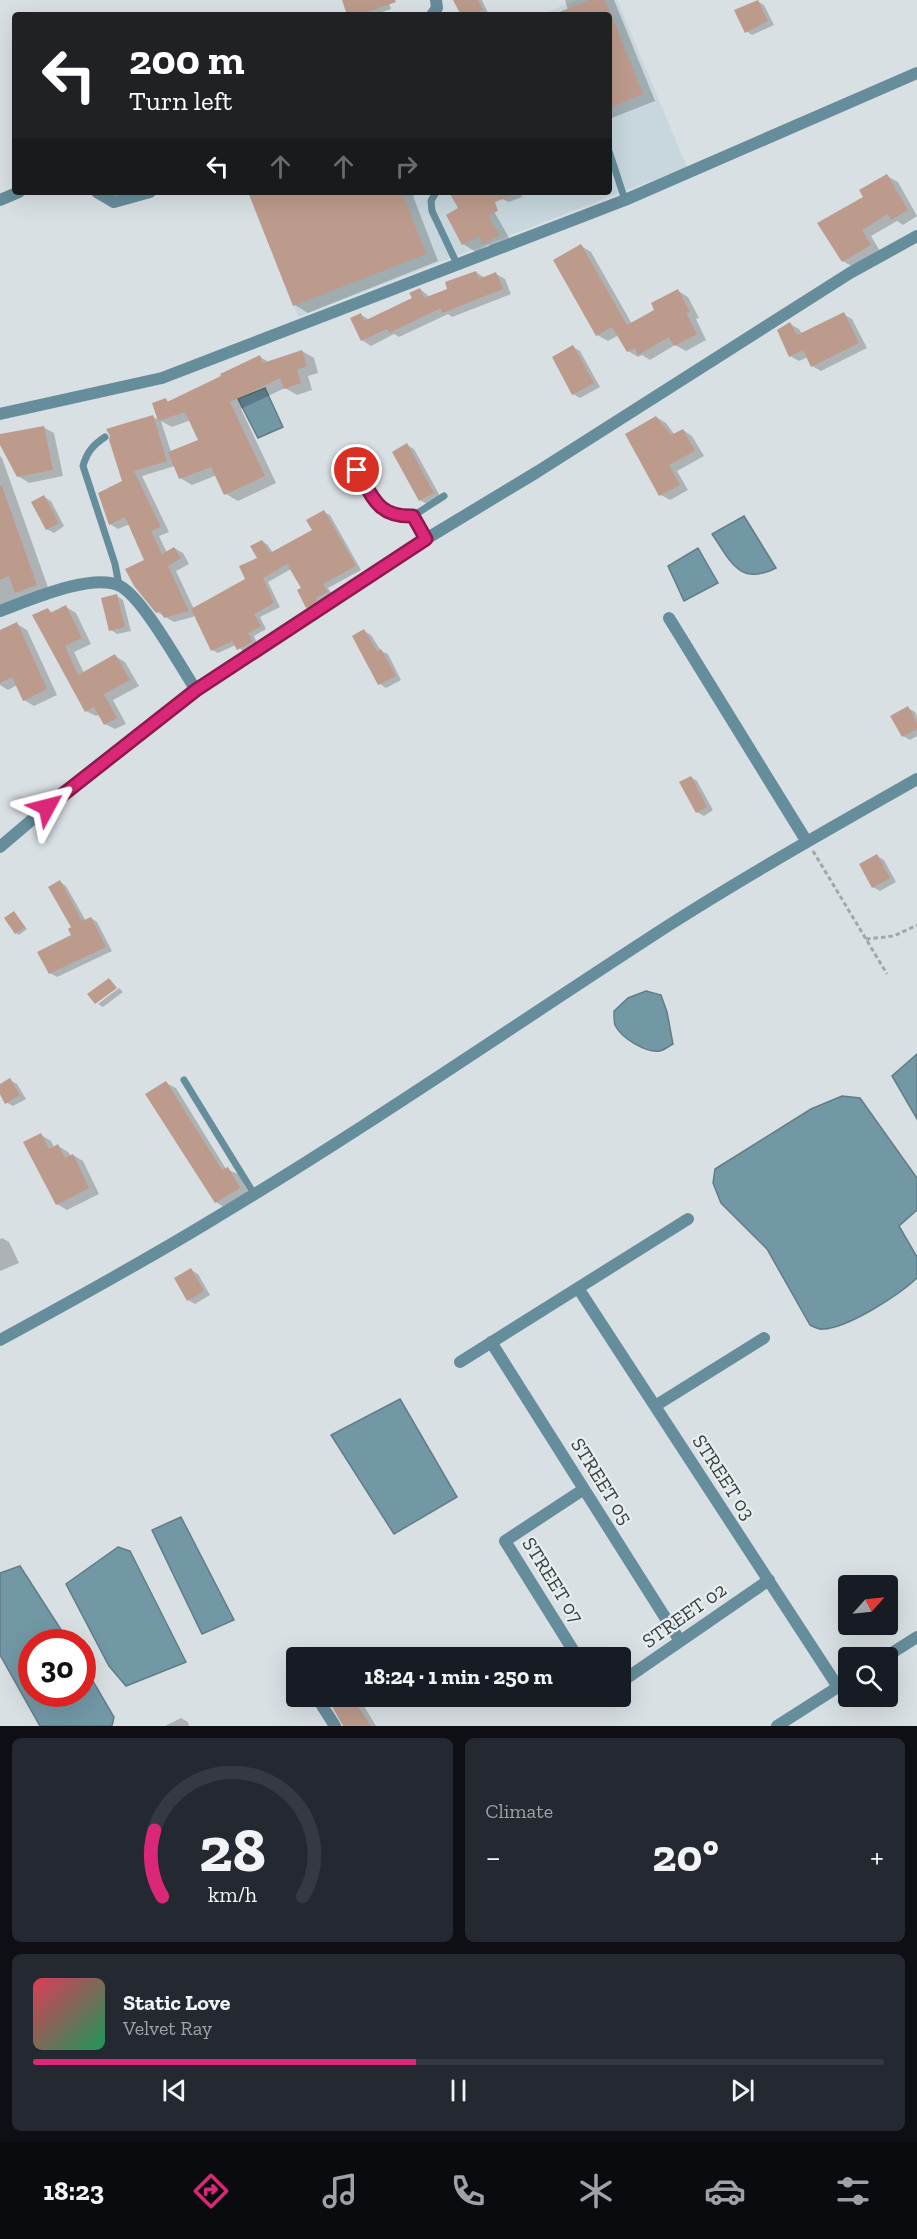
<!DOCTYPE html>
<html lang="en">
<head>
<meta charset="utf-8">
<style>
	body { margin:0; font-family:"Zilla Slab",serif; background:#242831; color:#f1f3f6; height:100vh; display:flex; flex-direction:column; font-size:22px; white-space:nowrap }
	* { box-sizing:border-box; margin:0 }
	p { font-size:20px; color:#9ea1a6 }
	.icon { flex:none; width:33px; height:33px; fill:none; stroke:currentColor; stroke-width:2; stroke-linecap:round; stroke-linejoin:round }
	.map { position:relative; height:1726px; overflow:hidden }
	.panel { display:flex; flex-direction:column; gap:12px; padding:12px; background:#0d0f14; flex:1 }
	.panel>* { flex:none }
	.banner { position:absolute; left:12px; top:12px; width:600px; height:183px; border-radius:6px; box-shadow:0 6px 24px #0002; background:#202124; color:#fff; overflow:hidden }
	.needle { width:39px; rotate:63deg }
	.buttons { position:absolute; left:838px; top:1575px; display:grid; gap:12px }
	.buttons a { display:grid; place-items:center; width:60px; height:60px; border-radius:6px; background:#171b24; box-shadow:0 6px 24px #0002; font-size:30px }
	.speed { position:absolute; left:18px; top:1629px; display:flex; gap:12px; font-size:30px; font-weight:700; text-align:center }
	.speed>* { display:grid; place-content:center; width:78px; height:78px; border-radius:50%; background:#171b24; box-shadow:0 6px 24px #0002; line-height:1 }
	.speed .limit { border:9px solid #d22; background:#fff; color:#111 }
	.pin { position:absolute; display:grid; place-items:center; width:51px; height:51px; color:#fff; margin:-26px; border:3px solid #fff; border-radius:50%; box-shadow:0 2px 6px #0007 }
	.me { position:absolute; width:66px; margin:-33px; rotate:52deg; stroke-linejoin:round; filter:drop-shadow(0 0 4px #0008) }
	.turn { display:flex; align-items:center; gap:21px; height:126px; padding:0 18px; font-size:27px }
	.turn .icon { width:78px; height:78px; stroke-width:2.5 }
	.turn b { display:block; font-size:42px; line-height:51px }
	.lanes { display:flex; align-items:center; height:57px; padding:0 18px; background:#0003; justify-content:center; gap:30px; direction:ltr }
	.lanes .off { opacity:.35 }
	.big { font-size:45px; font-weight:700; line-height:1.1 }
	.panel .widget { flex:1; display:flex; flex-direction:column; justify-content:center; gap:9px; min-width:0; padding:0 21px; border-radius:9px; background:#242831 }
	.panel .dial { align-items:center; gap:0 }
	.dial svg { height:156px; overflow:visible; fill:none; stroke:#363941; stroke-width:7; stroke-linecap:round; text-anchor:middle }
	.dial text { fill:#f1f3f6; stroke:none }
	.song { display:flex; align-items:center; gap:18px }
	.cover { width:72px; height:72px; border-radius:9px; background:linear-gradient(135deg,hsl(350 70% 55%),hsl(150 70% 35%)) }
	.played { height:6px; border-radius:3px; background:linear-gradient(90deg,#db2777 45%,#363941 45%) }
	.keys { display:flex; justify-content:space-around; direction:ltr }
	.heat { display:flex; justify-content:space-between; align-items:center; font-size:33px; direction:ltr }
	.panel .tiles { flex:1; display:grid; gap:12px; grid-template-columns:1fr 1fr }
	.widget:last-child { grid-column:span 2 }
	.trip { position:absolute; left:286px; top:1647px; width:345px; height:60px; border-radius:6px; background:#171b24; box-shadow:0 6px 24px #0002; font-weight:700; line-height:60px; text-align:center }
	.tab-bar { display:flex; height:96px; justify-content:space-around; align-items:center; background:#090b0e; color:#9ea1a6 }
	.tab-bar .icon { width:42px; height:42px }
	.tab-bar .active { color:#db2777 }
	.tab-bar b { font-size:27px; color:#f1f3f6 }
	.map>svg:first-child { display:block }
	.built { fill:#c7d7dd }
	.water { fill:#7298a5; stroke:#617d86; stroke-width:1.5 }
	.shadow { fill:#0003; fill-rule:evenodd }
	.building { fill:#bd9b8c }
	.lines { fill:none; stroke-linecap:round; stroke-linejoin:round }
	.path { stroke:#a1a6a9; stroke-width:3; stroke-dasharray:4.5 3; stroke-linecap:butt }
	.lane { stroke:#668d9b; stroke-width:7 }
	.street { stroke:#668d9b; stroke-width:12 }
	.route-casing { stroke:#8e194d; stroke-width:15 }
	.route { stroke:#db2777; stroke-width:10 }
	.labels { text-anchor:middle; stroke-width:4.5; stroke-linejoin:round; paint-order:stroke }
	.street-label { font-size:20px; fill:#3a3d3e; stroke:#e6eef0 }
</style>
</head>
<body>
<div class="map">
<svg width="917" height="1726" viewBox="0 0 917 1726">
	<rect width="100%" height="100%" fill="#d9e0e3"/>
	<path class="built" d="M577,0H617L687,167L298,317L254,192H609V15H540Z"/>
	<path class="water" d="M265,388L283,427L258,438L238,399Z
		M744,516L776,568C739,587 730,560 712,534Z
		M698,548L718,583L684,601L668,566Z
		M646,991L661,995L667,1012L673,1044C669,1046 664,1050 660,1051C646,1053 621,1038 615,1025C614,1022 614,1015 614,1011L628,998Z
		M917,1054V1119L892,1076Z
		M842,1096L860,1098L917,1178V1210L899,1226L917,1257V1278C899,1295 848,1328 823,1329C819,1330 814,1327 810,1325L767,1249L721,1203L713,1183L715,1169L811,1109Z
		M400,1399L457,1497L394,1534L331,1435Z
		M181,1517L234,1620L202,1634L152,1530Z
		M118,1547L130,1551L186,1662L126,1686L109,1666L66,1584Z
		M20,1566L69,1642H32V1694H82L83,1664L114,1717L112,1726H40L0,1655V1573Z"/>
	<path class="shadow" d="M347,0H388L391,9L374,15H349Z
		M455,0H482L488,13L462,15Z
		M565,0H614L655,101L609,119V15H556L568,10Z
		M757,1L764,5L774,25L752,35L746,31Z
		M887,176L898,182L917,216L903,225L897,221L871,236L880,251L853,267L843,261L865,197Z
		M250,192H424L413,196L438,261L308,313L295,305Z
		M450,192H483L512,243L498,251L488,245L476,252L463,244L460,209Z
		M499,192H520L522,197L509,202L502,199Z
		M581,246L591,252L632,324L656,310L678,291L688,297L699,318L696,319L706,340L686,351L675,345L650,360L642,355L638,357L628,351L619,335L608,341L597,335Z
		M476,272L485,278L496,274L505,279L511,294L452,317L448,314L399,337L394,334L371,346L362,340L361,315L370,320L414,299L420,289L430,297L449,290Z
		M843,314L852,319L867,348L821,371L812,366L808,357L799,361L790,356V324L799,329L802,334Z
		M573,347L580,351L600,387L580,398L573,394Z
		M302,351L314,358L318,373L308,376L312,390L297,395L285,388L241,409L276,483L238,501L226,494L217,475L192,485L180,478L175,466L142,476L169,532L159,536L167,553L174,548L183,553L189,564L176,571L194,609L247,579L259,559L262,541L268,545L273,553L314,530L324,512L330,515L361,570L328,588L333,596L313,610L307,607L303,589L291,569L268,582L280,607L260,617L266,629L254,636L258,645L244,652L236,645L218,653L212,650L196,616L174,622L157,612L146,560L130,524L118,529L110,524L124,482L152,416L160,421L154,404L166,400L170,402L260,357L269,362ZM191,420L200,441L171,452L161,421L172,427Z
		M656,417L666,423L675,435L683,430L692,436L704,456L677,471L688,490L670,500L661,495Z
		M43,427L54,433L63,476L29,483L18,476Z
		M407,445L414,449L440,496L427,504L420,500Z
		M0,456L2,458L50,593L0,614Z
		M44,497L51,501L64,526L54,533L47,529Z
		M117,596L123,600L131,631L117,634L111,630Z
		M66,607L76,613L91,644L74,652L84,673L115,656L125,662L139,686L113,700L126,724L115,729L105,724L100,714L96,716L86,711L48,609L53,613Z
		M17,624L27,630L57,695L34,706L24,700L17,685L8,690L0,685V632Z
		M364,631L371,635L381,651L388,654L401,680L386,688L380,684Z
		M908,708L915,712L917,716V736L910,740L903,736Z
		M691,777L697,781L713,810L704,816L697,812Z
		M877,856L884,860L896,882L880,891L873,887Z
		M60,882L66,886L86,921L91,918L97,922L112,951L57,977L50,973L73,935V928Z
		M14,913L27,929L19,935L16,933Z
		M119,988L123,992L103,1007L98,1004Z
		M10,1080L17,1084L26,1099L13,1106L6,1102L0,1091V1086Z
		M166,1083L176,1088L226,1169L238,1174L249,1194L225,1208L216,1202Z
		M41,1135L51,1141L54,1147L58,1146L68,1152L71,1156L73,1155L83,1161L99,1194L67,1210L57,1204Z
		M2,1238L9,1242L19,1263L0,1271V1239Z
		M191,1270L198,1274L210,1295L195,1304L188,1300Z
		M320,1647L329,1652L333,1658L303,1657Z
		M327,1696H358L376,1726H346Z
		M181,1718L188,1722L189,1726H165Z"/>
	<path class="building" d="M342,0H395L396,2L359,15H347Z
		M453,0H478L483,10L471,15H461Z
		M590,0H605L643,94L609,108V15L554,14Z
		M758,0L768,21L745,33L734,10Z
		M887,174L908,210L891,220L888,214L862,230L871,245L842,262L817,223L863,197L859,190Z
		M248,192H402L426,254L293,306Z
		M449,192H518V193L495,202L498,211L488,215L500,235L483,244L479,236L462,245L446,215L458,208Z
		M581,244L627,325L654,310L651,303L678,289L690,312L686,313L697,334L674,346L669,337L638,355L635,348L627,352L612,327L596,336L553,260Z
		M476,271L479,279L496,272L503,289L442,313L441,308L389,333L387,329L361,341L350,318L361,313L364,321L412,298L409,293L420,288L424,298L447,289L445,282Z
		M844,312L859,343L811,367L803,350L789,357L777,330L790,322L797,335Z
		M573,345L594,383L572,395L552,357Z
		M302,350L307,366L297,370L301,383L284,389L280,378L230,402L265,476L224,495L211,467L179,479L168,452L198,440L185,412L158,421L152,403L166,398L167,402L221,376L220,374L260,355L263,363Z
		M153,415L167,461L134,471L161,527L151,531L162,554L174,547L181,558L168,566L189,611L164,618L160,611L156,613L134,586L125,569L144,560L125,517L109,525L98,493L122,481L109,440L110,436L106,429Z
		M656,416L671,435L683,429L695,451L669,465L680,485L659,496L625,434Z
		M44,426L53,470L17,477L0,445V434Z
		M407,443L434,493L419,501L392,452Z
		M0,486H2L37,585L15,593L9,576L0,580Z
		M44,495L59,523L46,530L31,502Z
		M324,510L356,566L323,584L328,592L316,598L317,601L306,608L297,590L301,588L287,564L263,578L274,603L254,614L261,626L248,633L253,641L237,650L232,641L211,651L191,609L245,579L239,566L257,558L250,546L262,540L270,553L312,530L306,520Z
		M117,594L125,627L109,631L101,598Z
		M66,605L82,638L65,646L78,675L115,654L130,680L104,694L117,718L104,725L94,707L85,712L32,615L48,608L50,613Z
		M17,622L47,689L23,701L12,677L0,683V630Z
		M364,629L377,651L381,649L396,676L378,685L352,636Z
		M908,706L917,723V729L902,737L890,716Z
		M691,776L707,807L696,813L679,782Z
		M877,854L890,878L872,888L859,864Z
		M60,880L82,921L91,917L106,947L49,974L37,952L71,935L68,929L71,927L48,887Z
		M14,911L25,927L15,934L4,918Z
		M109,978L117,988L95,1004L87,994Z
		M10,1078L20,1095L5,1104L0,1094V1084Z
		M166,1081L222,1170L228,1167L240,1188L215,1203L145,1094Z
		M41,1133L49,1149L58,1144L65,1158L73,1154L89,1188L56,1205L23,1142Z
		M191,1268L204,1291L187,1301L174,1278Z
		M326,1696H351L371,1726H343Z"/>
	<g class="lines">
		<path class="path" d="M813,851L887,974
			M866,939L894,936L917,925"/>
		<path class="lane" d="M609,151L625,200
			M436,192L431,201L432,211L457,264
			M105,437C93,445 87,452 83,466L115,564L119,585
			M357,470L379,507L398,516H413L444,496
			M413,516L426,539
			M184,1080L254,1194"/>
		<path class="street" d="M432,15L437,8L436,0
			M97,192L114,202L150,192
			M0,200L19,192
			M0,414L162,378L625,200L917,73
			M0,611C28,601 92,572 120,586C143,598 180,666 196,690
			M669,618L807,842
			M0,847L47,807L196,690L426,539L537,472L850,273L917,236
			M578,1288L838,1687
			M0,1340C70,1302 139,1264 207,1223C363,1130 513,1026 666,927C747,875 833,827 917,779
			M491,1342L680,1641
			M460,1362L688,1219
			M655,1406L764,1338
			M578,1658L505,1541L584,1489
			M884,1658L917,1637
			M294,1661L297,1666
			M621,1682L769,1580
			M316,1696L335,1726
			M777,1726L849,1680"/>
	</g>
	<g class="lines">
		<defs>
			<path id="route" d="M47,807L196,690L426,539L413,516C377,517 373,497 357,470"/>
		</defs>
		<use href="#route" class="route-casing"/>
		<use href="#route" class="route"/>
	</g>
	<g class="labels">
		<g class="street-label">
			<text transform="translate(724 1477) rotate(57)" y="7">STREET 03</text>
			<text transform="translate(602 1481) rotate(58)" y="7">STREET 05</text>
			<text transform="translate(553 1580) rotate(58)" y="7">STREET 07</text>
			<text transform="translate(684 1615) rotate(-35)" y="7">STREET 02</text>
		</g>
	</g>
</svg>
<div class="buttons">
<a><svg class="needle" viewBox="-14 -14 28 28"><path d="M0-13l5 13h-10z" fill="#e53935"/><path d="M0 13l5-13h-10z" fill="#9ea1a6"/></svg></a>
<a><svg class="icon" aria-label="search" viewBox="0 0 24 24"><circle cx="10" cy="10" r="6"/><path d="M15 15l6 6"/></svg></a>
</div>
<div class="speed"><div class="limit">30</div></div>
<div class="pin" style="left:357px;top:470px;background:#d93025"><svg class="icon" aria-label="arrive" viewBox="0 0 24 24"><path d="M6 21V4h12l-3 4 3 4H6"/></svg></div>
<svg class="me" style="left:47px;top:807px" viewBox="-20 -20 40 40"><path d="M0-17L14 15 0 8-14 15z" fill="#db2777" stroke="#fff" stroke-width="4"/></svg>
<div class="trip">18:24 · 1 min · 250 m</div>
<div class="banner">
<div class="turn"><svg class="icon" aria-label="left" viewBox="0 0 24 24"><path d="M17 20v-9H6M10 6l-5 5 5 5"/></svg><div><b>200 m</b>Turn left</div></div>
<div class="lanes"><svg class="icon" aria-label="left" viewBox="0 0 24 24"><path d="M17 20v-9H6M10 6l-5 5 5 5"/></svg><svg class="icon off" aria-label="ahead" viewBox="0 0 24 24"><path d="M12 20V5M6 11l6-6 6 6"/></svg><svg class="icon off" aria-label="ahead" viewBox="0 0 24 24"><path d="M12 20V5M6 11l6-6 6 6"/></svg><svg class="icon off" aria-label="right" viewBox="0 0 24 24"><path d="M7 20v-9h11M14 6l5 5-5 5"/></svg></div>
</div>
</div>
<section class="panel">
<div class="tiles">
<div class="widget dial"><svg viewBox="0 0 100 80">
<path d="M14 69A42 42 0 1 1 86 69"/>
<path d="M14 69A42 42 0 0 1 10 35" stroke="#db2777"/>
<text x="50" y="56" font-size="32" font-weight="700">28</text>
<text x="50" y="72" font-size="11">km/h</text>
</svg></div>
<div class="widget"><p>Climate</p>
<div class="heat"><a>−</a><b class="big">20°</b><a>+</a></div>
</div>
<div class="widget">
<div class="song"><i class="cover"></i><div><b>Static Love</b><p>Velvet Ray</p></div></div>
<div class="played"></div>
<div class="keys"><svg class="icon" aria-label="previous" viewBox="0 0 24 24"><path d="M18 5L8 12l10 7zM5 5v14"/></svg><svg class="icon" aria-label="pause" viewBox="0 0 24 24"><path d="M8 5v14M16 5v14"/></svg><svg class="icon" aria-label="next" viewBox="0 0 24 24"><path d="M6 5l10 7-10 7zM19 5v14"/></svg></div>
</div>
</div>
</section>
<nav class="tab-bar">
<b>18:23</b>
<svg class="icon active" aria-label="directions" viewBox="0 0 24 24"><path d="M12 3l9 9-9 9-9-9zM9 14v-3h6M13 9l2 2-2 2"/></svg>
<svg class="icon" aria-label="music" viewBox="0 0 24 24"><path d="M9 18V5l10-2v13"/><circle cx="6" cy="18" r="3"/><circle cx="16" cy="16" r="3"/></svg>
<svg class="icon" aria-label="phone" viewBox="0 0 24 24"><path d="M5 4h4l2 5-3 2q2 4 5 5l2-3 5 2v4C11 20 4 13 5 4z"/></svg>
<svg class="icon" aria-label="climate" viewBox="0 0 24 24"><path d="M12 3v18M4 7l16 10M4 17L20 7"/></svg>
<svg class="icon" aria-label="car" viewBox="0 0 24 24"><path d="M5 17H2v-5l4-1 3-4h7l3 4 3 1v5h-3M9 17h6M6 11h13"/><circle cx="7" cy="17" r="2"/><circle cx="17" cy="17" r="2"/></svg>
<svg class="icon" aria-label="filters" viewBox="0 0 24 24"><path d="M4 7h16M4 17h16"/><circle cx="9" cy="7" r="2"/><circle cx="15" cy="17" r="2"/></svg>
</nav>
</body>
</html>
